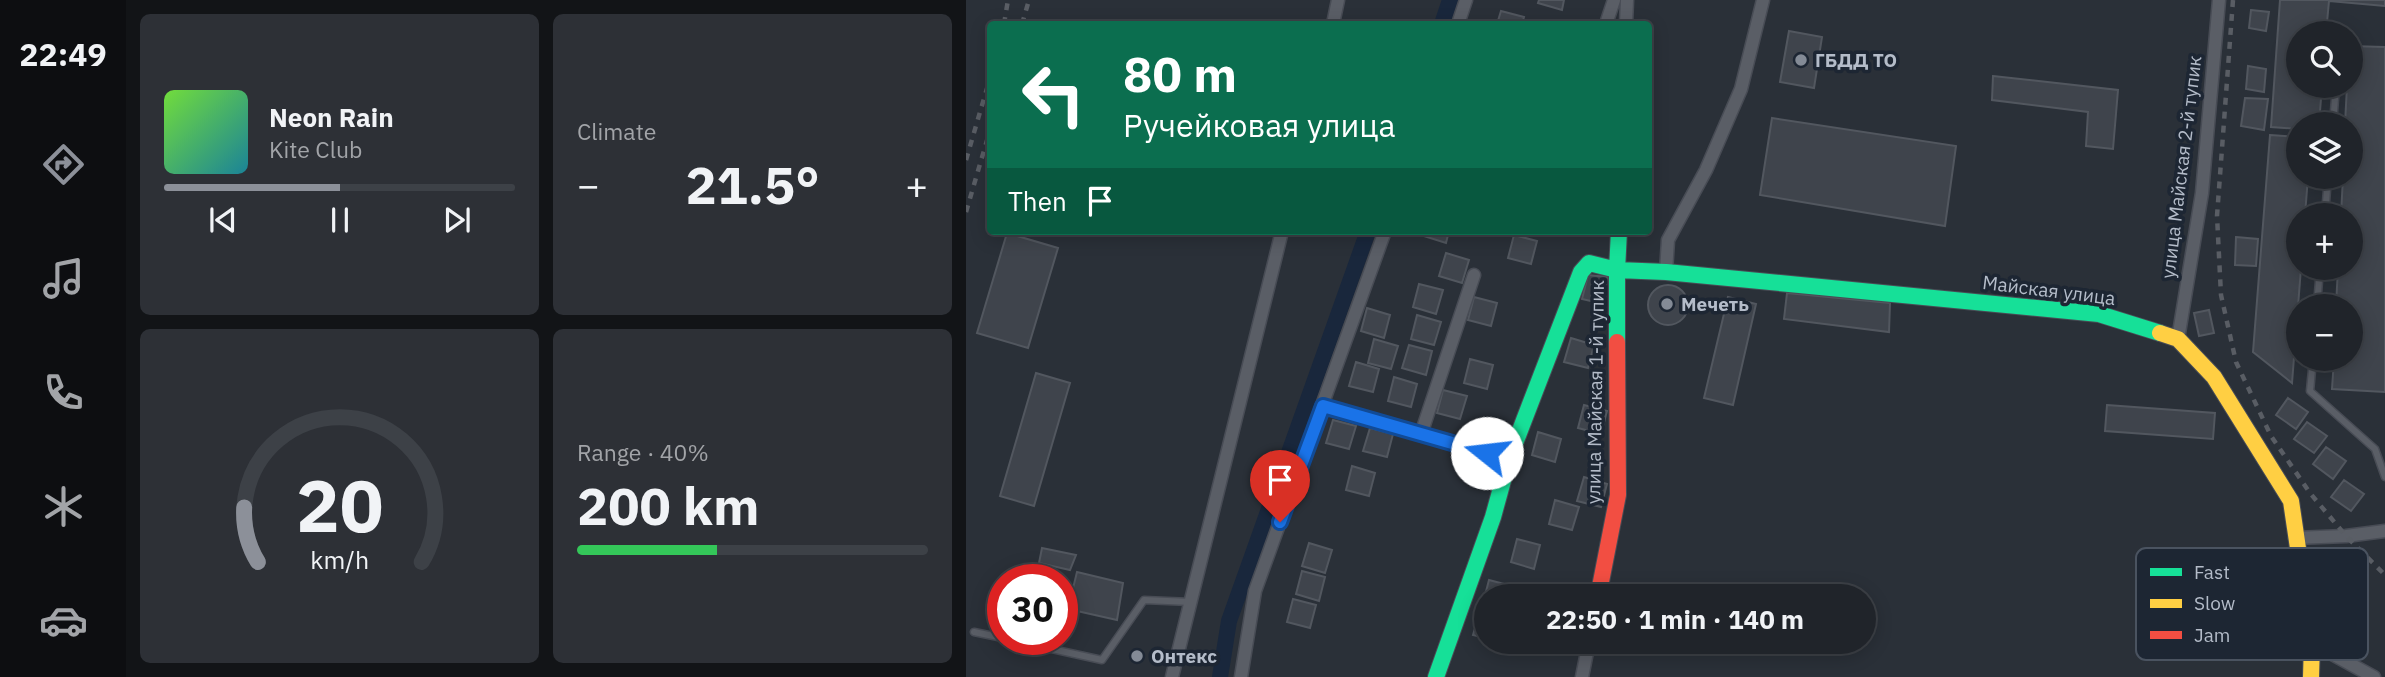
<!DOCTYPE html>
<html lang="en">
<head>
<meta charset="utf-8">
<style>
	body { margin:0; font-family:"IBM Plex Sans",sans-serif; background:#2d3036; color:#f1f3f6; height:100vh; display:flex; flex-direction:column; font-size:26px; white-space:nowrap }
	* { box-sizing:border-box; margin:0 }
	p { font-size:23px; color:#a2a4a8 }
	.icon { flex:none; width:38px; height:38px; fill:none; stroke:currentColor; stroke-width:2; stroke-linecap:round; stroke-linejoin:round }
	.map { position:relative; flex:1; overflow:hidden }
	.side { display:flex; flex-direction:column; gap:14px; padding:14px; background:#121417; width:840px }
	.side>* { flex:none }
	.hud { position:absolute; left:21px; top:21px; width:665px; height:214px; border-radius:7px; box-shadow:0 4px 18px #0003,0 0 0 2px #3d4147; background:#0b6e4f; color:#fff; overflow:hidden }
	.buttons { position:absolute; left:1320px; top:21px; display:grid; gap:14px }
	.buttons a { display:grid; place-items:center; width:77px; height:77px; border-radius:50%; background:#20242a; box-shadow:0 4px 18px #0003,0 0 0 2px #3d4147; font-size:35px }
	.speed { position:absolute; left:21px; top:564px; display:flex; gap:14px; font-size:35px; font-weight:700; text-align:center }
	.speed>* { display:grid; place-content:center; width:91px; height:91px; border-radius:50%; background:#20242a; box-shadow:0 4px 18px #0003,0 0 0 2px #3d4147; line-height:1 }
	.speed .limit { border:10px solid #d22; background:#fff; color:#111 }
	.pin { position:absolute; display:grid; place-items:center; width:60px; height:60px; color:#fff; margin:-72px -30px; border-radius:50% 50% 50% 0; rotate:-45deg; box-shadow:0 0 7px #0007 }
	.pin .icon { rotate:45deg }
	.me { position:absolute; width:77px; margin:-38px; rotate:286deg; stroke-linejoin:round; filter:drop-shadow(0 0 5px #0008) }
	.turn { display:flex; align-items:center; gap:24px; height:147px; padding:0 21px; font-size:32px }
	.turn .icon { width:91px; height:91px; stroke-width:2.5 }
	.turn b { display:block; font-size:49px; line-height:60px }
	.then { display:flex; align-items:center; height:66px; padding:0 21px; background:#0003; gap:14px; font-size:26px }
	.big { font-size:52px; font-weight:700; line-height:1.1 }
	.side .widget { flex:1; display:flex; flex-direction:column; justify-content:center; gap:10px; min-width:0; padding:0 24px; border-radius:10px; background:#2d3036 }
	.side .dial { align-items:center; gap:0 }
	.dial svg { height:182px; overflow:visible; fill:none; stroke:#3d4147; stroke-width:7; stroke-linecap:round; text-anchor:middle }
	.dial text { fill:#f1f3f6; stroke:none }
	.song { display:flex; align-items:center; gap:21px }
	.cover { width:84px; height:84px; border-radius:10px; background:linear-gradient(135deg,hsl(100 70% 55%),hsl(190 70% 35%)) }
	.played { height:7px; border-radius:4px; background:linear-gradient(90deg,#8c9099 50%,#3d4147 50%) }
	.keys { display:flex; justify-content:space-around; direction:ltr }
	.heat { display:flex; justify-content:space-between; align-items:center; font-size:38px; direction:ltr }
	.charge { height:10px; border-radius:5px; background:linear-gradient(90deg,#34c759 40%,#3d4147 0) }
	.side .tiles { flex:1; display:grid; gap:14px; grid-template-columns:repeat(2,1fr) }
	.trip { position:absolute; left:508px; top:584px; width:402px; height:70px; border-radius:35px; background:#20242a; box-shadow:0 4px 18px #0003,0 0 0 2px #3d4147; font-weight:700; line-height:70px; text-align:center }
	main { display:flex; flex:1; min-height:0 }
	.menu { display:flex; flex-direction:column; width:126px; justify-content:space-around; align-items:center; background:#0d0e11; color:#a2a4a8 }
	.menu .icon { width:49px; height:49px }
	.menu .on { color:#8c9099 }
	.menu b { font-size:32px; color:#f1f3f6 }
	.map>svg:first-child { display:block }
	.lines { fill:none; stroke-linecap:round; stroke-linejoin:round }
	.canal { stroke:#19273c; stroke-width:16 }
	.building { fill:#3f444c; stroke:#52575f; stroke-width:2 }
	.lane-casing { stroke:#484c55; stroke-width:9 }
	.street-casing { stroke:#484c55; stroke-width:15 }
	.fast-casing { stroke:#484c55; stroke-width:18 }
	.slow-casing { stroke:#484c55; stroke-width:18 }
	.jam-casing { stroke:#484c55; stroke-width:18 }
	.lane { stroke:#5a5e66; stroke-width:6 }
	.street { stroke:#5a5e66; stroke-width:12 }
	.fast { stroke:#16e098; stroke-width:16 }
	.slow { stroke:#ffcf43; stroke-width:16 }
	.jam { stroke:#f24e42; stroke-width:16 }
	.rail { stroke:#595d64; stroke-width:4.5; stroke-dasharray:7 7; stroke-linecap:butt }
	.route-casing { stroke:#114b97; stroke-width:18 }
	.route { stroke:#1a73e8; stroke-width:12 }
	.poi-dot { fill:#848b96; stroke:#1d2633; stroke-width:2.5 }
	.labels { text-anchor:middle; stroke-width:7; stroke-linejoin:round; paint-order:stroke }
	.poi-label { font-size:19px; font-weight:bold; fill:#b4bcc9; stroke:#1d2633; text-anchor:start }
	.street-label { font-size:19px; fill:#b4bcc9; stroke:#1d2633 }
	.key { fill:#1d2633; stroke:#4a5360; stroke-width:2 }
	.key-label { font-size:19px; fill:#b4bcc9 }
</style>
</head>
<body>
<main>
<nav class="menu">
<b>22:49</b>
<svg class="icon on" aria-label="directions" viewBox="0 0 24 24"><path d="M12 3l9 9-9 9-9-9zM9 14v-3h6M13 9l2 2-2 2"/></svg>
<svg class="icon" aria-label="music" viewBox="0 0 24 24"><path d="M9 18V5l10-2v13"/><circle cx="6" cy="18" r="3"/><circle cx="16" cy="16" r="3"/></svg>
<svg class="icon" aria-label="phone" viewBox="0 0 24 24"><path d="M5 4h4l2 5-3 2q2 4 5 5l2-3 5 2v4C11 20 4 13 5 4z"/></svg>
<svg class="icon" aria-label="climate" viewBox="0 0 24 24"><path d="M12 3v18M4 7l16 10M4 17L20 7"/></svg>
<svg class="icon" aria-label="car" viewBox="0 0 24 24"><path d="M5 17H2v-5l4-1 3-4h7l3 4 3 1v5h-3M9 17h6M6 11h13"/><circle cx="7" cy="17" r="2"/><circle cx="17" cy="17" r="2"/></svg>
</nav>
<section class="side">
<div class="tiles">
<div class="widget">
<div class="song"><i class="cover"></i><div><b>Neon Rain</b><p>Kite Club</p></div></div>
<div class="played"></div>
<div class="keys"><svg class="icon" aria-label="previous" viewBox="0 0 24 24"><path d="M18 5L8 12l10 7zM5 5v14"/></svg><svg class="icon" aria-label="pause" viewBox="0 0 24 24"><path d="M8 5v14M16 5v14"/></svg><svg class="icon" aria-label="next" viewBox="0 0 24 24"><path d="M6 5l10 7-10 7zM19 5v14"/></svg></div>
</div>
<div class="widget"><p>Climate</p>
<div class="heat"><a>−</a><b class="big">21.5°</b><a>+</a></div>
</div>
<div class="widget dial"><svg viewBox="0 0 100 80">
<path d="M14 69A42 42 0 1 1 86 69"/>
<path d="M14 69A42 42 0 0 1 8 45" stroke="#8c9099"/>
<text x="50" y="56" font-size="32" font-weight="700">20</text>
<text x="50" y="72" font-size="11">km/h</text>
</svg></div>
<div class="widget"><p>Range · 40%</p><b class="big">200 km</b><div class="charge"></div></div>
</div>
</section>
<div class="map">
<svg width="1419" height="677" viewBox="0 0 1419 677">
	<rect width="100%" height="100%" fill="#2a3038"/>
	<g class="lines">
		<path class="canal" d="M476,24L484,0
			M254,677L263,621L402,231"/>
	</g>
	<path class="building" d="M573,0H598L596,10L572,3Z
		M1314,0H1419V6L1363,1L1360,33H1332V86H1356L1353,124H1332V129L1305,127Z
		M1285,10L1303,12L1300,31L1283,28Z
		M535,11L558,17L556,24H531Z
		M823,31L856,37L848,88L814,82Z
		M1384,46L1419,47V392L1366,389L1368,359H1384V306H1370L1372,268H1384V215H1375L1377,177H1384V124H1379L1381,86H1384Z
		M1282,66L1300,69L1298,92L1280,89Z
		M1027,76L1152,90L1147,149L1120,146L1122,112L1026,100Z
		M1279,98L1302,99L1298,130L1275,126Z
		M806,118L990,146L979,226L794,195Z
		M1304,135L1332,137V177H1342L1339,215H1332V268H1335L1326,383L1287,352Z
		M442,231H483L480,243Z
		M41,233L92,248L62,348L11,333Z
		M548,235L571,241L565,264L542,258Z
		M1270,237L1292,239L1290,266L1269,265Z
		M480,253L503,260L496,283L473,276Z
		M622,275L641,277L638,304L616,299Z
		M453,284L477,290L470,314L447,307Z
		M682 305a20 20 0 1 1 40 0a20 20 0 1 1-40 0Z
		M821,293L924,303L923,332L818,319Z
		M508,297L531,303L525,326L502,320Z
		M762,297L790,304L767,405L738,398Z
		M401,308L424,315L418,338L395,331Z
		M1243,310L1248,333L1233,336L1228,313Z
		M451,315L475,322L468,345L445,339Z
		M605,338L628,345L622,368L598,362Z
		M408,339L432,346L425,369L402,363Z
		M443,345L466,351L460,375L436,368Z
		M504,359L527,365L521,389L498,383Z
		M390,362L413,369L407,392L383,386Z
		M70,373L104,383L68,506L34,496Z
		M428,377L451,384L445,407L422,401Z
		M477,390L501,396L494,419L471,413Z
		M1322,398L1342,412L1330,429L1310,415Z
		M618,405L641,411L635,434L612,428Z
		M1141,405L1249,413L1247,439L1139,431Z
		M367,420L390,426L383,449L360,443Z
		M1341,422L1361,436L1348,453L1328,439Z
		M404,428L427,434L421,457L397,451Z
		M572,432L595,439L589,462L566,455Z
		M1360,447L1380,461L1367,479L1347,464Z
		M386,466L409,473L403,496L380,490Z
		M618,477L641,484L635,507L611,501Z
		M1378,480L1398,494L1385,511L1365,497Z
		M589,500L613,507L606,530L583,524Z
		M551,539L574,545L568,569L545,562Z
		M343,543L366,550L359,573L336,566Z
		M76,548L110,555L104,570L73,563Z
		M336,571L359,577L353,601L330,594Z
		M111,572L157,583L151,620L102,609Z
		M523,580L546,586L544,597H520V604L517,603Z
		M575,586L598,592L597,597H572Z
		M327,599L350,605L344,628L321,622Z
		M514,611L520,613V638L507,635Z
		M579,642H604L601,651L578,644Z"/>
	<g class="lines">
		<defs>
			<path id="lane" d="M1367,124L1370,86
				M1359,215L1362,177
				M1351,306L1354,268
				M1347,359L1344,391L1409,449L1419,477
				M8,632L37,638
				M40,639L136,660L178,600L225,602"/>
			<path id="street" d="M367,24L372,0
				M492,24L500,0
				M640,24L648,0
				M660,24L661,0
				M700,272L702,240L740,170L775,89L797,0
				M1212,339L1236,193L1253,0
				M357,406L543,459
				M455,434L508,275
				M1329,538L1380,536L1419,531
				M1346,643L1408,677
				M206,677L316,231
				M275,677L289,591L419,231
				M616,677L623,642"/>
			<path id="fast" d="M653,231L651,270L700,272L1133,314L1194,333
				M470,677L527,517L543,459L615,272L623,263L651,270V342"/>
			<path id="slow" d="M1194,333L1212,339L1248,377L1325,501L1346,643L1345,677"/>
			<path id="jam" d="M632,597L652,495L651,342"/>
		</defs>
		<use href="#lane" class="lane-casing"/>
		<use href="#street" class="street-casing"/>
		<use href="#fast" class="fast-casing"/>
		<use href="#slow" class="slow-casing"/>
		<use href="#jam" class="jam-casing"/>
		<use href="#lane" class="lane"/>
		<use href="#street" class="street"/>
		<use href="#fast" class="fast"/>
		<use href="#slow" class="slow"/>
		<use href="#jam" class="jam"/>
		<path class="rail" d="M1267,0L1251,216L1255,295L1270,362L1305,436L1344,493L1380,536L1419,575
			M38,24L42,0
			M56,24L63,0
			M0,160L24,78
			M0,212L24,130"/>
	</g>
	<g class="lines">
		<defs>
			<path id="route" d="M314,522L357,406L521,453"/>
		</defs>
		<use href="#route" class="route-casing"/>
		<use href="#route" class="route"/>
	</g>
	<g class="poi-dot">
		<circle cx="835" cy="60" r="7"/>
		<circle cx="701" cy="304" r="7"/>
		<circle cx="171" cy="656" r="7"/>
	</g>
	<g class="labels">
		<g class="poi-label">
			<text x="849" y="67">ГБДД ТО</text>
			<text x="715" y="311">Мечеть</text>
			<text x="185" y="663">Онтекс</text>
		</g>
		<g class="street-label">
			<text transform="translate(1215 167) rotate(-83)" y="7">улица Майская 2-й тупик</text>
			<text transform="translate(1083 290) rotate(7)" y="7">Майская улица</text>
			<text transform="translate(629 392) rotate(-89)" y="7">улица Майская 1-й тупик</text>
		</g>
	</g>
	<rect x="1170" y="548" width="232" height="112" rx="10" class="key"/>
	<rect x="1184" y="568" width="32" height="8" fill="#16e098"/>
	<rect x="1184" y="599" width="32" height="9" fill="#ffcf43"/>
	<rect x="1184" y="631" width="32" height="8" fill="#f24e42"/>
	<g class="key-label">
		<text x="1228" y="579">Fast</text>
		<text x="1228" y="610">Slow</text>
		<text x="1228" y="642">Jam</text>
	</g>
</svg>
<div class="buttons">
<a><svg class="icon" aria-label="search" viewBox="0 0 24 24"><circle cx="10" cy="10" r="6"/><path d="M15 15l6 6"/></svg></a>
<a><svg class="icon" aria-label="layers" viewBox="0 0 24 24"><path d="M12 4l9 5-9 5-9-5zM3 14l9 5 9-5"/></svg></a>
<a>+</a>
<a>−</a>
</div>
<div class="speed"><div class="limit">30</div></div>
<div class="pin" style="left:314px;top:522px;background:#d93025"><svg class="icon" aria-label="arrive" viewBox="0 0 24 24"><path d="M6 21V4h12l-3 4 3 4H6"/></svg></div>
<svg class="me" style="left:521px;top:453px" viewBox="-20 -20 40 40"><circle r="19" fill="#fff"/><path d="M0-13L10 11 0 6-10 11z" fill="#1a73e8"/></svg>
<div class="trip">22:50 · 1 min · 140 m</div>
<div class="hud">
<div class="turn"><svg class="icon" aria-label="left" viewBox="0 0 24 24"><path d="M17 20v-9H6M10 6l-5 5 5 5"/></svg><div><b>80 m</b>Ручейковая улица</div></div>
<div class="then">Then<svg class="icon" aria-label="arrive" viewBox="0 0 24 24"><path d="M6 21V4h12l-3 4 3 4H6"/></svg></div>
</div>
</div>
</main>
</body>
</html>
